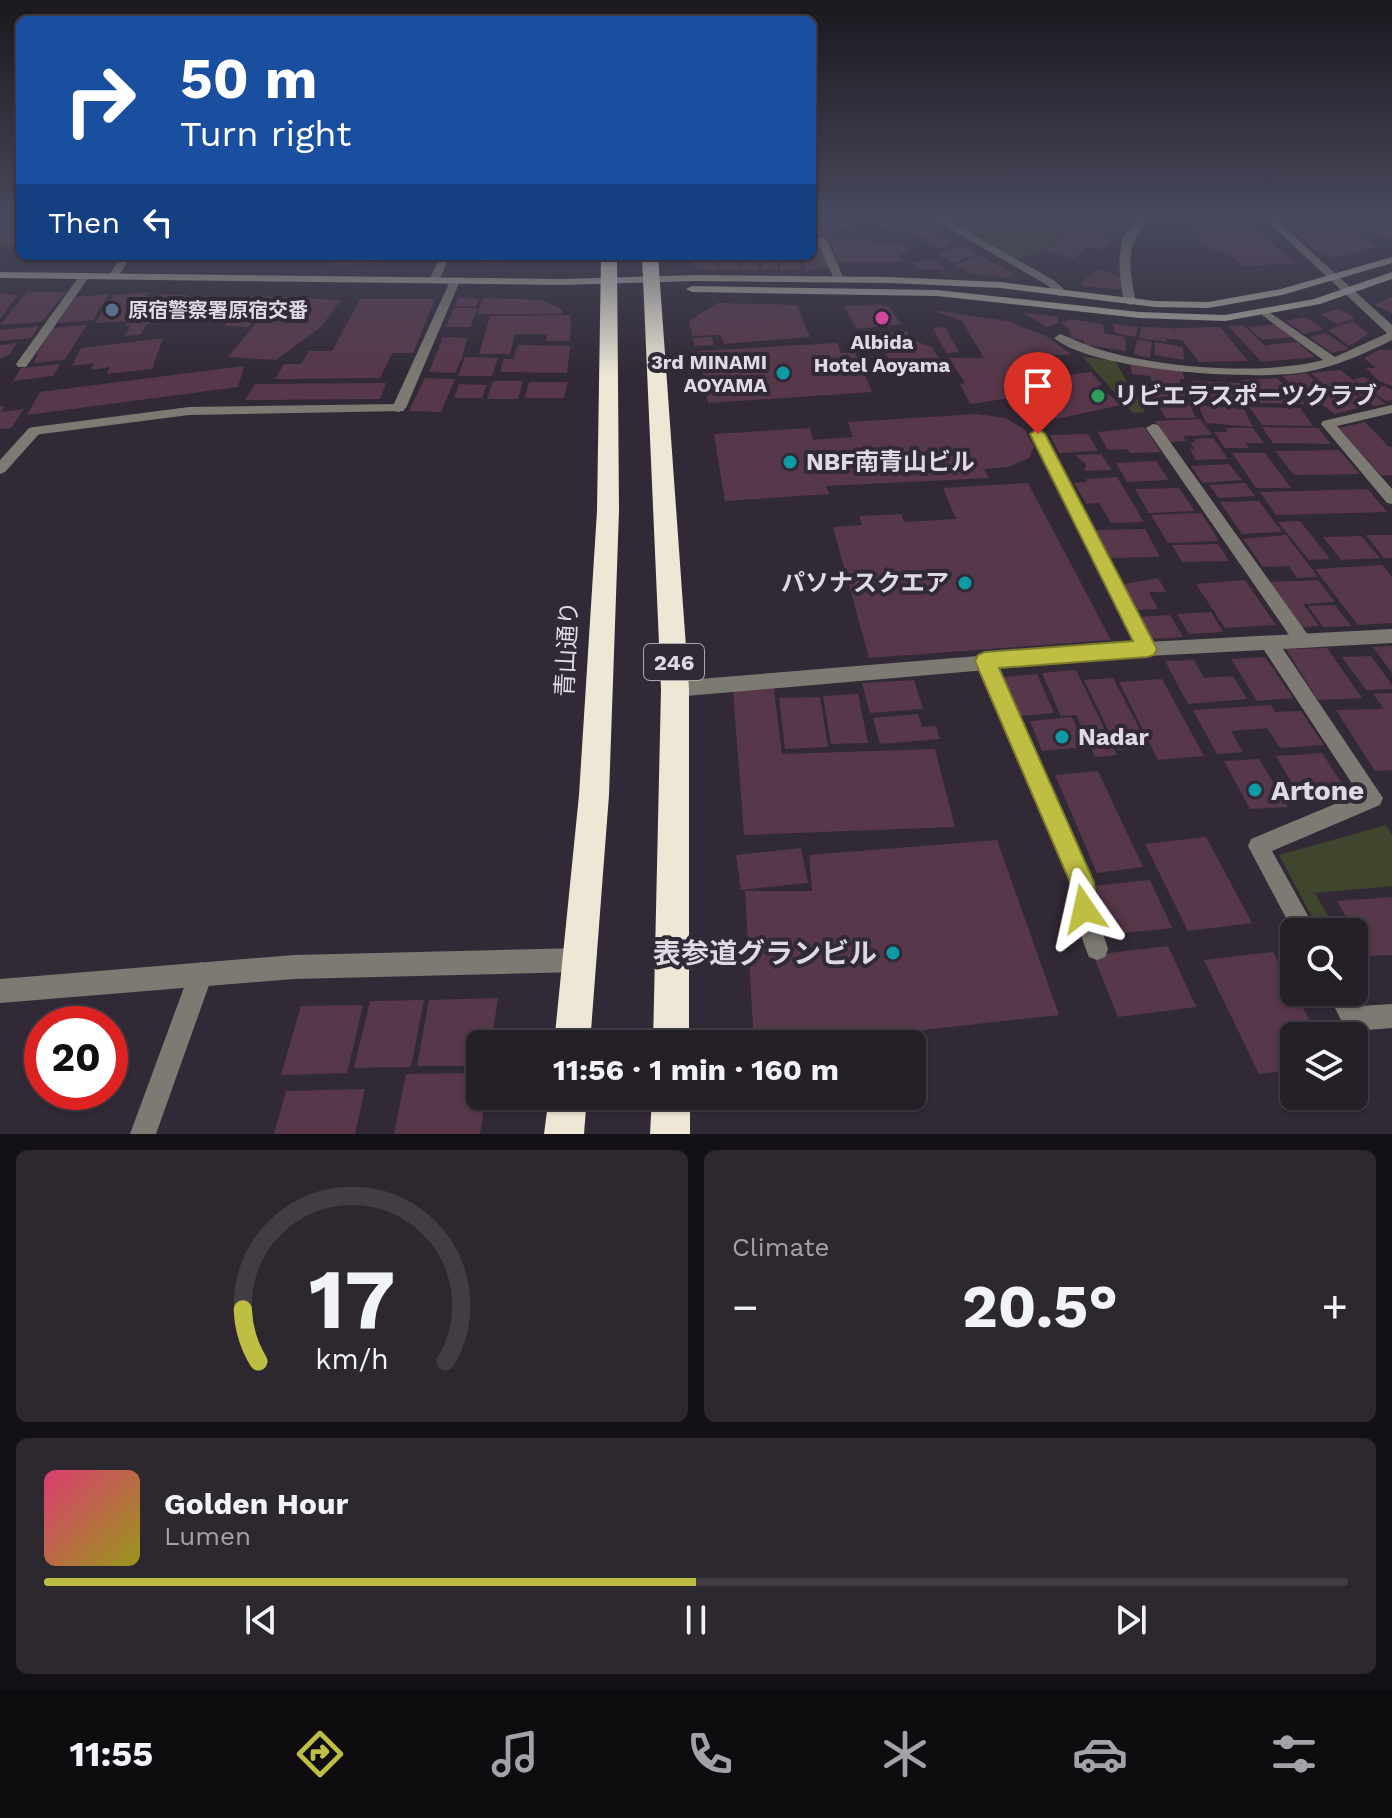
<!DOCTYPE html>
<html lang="en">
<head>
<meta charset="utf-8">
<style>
	body { margin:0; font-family:"Work Sans","Noto Sans JP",sans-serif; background:#2d2730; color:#f1f3f6; height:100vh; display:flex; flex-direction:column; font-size:30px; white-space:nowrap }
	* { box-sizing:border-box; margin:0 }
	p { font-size:26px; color:#a3a2a8 }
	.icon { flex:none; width:44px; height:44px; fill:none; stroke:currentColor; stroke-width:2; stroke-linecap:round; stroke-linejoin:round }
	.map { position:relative; height:1134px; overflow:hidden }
	.sheet { display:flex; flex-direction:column; gap:16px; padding:16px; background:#141116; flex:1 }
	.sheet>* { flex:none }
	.hud { position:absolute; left:16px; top:16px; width:800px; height:244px; border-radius:12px; box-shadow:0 2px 6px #0004,0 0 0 2px #423d45; background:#1a4fa0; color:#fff; overflow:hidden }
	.fabs { position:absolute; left:1280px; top:918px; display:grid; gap:16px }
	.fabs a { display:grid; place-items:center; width:88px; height:88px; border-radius:12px; background:#251f28; box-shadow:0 2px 6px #0004,0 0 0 2px #423d45; font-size:40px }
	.speed { position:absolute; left:24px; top:1006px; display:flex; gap:16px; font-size:40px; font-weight:700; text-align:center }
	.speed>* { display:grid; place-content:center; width:104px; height:104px; border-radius:50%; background:#251f28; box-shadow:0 2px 6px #0004,0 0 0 2px #423d45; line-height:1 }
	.speed .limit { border:12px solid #d22; background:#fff; color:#111 }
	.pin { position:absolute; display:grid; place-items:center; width:68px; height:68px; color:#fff; margin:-82px -34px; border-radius:50% 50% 50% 0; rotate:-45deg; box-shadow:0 0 8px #0007 }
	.pin .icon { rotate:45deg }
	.me { position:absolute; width:88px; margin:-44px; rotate:349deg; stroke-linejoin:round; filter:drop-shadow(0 0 6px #0008) }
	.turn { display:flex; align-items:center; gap:28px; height:168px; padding:0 32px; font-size:36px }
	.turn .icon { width:104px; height:104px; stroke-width:2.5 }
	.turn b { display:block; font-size:56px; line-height:68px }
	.then { display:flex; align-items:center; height:76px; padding:0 32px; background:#0003; gap:16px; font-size:30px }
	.big { font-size:60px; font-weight:700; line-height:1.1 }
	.sheet .tile { flex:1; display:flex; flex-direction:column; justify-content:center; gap:12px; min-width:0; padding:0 28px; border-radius:12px; background:#2d2730 }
	.sheet .dial { align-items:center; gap:0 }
	.dial svg { height:208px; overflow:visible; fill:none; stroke:#423d45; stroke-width:7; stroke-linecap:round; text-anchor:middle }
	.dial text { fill:#f1f3f6; stroke:none }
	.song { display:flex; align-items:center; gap:24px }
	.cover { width:96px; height:96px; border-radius:12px; background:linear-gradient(135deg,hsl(340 70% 55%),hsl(60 70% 35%)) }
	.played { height:8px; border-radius:4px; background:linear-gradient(90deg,#bebf42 50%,#423d45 50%) }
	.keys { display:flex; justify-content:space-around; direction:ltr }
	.heat { display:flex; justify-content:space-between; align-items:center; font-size:44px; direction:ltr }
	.sheet .tiles { flex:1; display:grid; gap:16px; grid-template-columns:1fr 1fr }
	.tile:last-child { grid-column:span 2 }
	.trip { position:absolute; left:466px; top:1030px; width:460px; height:80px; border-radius:12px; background:#251f28; box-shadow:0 2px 6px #0004,0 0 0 2px #423d45; font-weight:700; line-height:80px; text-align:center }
	.tabs { display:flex; height:128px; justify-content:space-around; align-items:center; background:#0f0c10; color:#a3a2a8 }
	.tabs .icon { width:56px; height:56px }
	.tabs .on { color:#bebf42 }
	.tabs b { font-size:36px; color:#f1f3f6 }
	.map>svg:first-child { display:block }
	.green { fill:#40462e }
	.building { fill:#57384a }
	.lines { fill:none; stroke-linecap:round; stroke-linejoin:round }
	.lane { fill:#7d7a73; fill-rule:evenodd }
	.street { fill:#7d7a73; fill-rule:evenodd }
	.secondary { fill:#aba69b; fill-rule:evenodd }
	.highway { fill:#eee7d5; fill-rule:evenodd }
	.route { fill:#bebf42; stroke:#7c7c2b; stroke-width:2 }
	.service-dot { fill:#5c6f8a; stroke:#312936; stroke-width:3 }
	.hotel-dot { fill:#d1479c; stroke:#312936; stroke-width:3 }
	.culture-dot { fill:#0f9aa8; stroke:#312936; stroke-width:3 }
	.leisure-dot { fill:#2e9e5b; stroke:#312936; stroke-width:3 }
	.labels { text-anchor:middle; stroke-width:8; stroke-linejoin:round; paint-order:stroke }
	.far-poi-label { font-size:20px; font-weight:bold; fill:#dfdae2; stroke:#312936; text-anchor:start }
	.shield { fill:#312936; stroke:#aba5ae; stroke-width:2 }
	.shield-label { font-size:22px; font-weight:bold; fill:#dfdae2 }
	.poi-label { font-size:24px; font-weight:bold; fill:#dfdae2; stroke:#312936; text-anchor:start }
	.street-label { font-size:24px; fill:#dfdae2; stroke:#312936 }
	.near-poi-label { font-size:28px; font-weight:bold; fill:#dfdae2; stroke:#312936; text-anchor:start }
</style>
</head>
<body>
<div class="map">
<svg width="1392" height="1134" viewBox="0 0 1392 1134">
	<rect width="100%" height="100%" fill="#312936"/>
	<path class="green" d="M941,218H1060L1070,221L1042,250L1016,261Z
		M1083,357L1115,361L1145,412L1133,413Z
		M1386,825L1392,835V886L1315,893L1337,932H1320L1279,855Z"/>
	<path class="building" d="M812,218H834L848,222L851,228L833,231L836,238L904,244L907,252L899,255L903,262L838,263L829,238L812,236Z
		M894,218H902L917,223L900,234L880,226Z
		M1083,218H1112L1119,220L1103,236L1073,227Z
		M1195,218H1240L1297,263L1243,266L1235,258L1201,244Z
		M1282,218H1325L1338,222L1350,218L1392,231V240L1366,231L1359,236L1375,247L1344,256L1330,257L1317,252Z
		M927,222L943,228L924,239L908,232Z
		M20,229V244L0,247V232Z
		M1072,229L1111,241L1104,249L1086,247L1074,259L1044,250Z
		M937,235L953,243L939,249L922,241Z
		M819,243L830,268L807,270L801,256H812V244Z
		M961,245L977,254L952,263L937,254Z
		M979,255L993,263L1014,274L1009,278L970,273L956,265Z
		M134,256H189L184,262H129Z
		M239,256H274L271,262H235Z
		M337,256H395L393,262L333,265Z
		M478,256H553L552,262L476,263Z
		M684,256H716L718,270L699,269Z
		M717,256H737L739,269L720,270Z
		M740,256H756L759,270H743Z
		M759,256L776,259L778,269H763Z
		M777,256H798L802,269L781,270Z
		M933,259L947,269H920L913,263Z
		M1098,269L1121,277V290L1083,286L1082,281Z
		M27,292H66L41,322L0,325Z
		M150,292L135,317L176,313L172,322L147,324L140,335L124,336L131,325L125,326L128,321L95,323L114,295Z
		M0,293L17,296L0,319Z
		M109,294L93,320L58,323L75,297Z
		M161,294L188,295L177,307L150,306Z
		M251,296L274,297L248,327L224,326Z
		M278,297L341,300L321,327L276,360L228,357Z
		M1392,297V313L1374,305Z
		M459,298L479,299L476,307L455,306Z
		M483,298L542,300L563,310L562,314H477Z
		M360,299H435L413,353H392L380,378L275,379L284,364H301L309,351H332Z
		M718,303L797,305L810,337L724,344L720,335L692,336L689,321Z
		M880,305L889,307L901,324L857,329L844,306Z
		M454,308H478L470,327H446Z
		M1339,309L1355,318L1337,324L1320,314Z
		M932,310L1007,321L1046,336L1071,354L1038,357L1052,377L1091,372L1102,385H1098L1121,405L1056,419L1032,395L970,404L960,384L965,383L949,358H984L962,321Z
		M1022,312L1058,317V323L1047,327Z
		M571,315L570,341H546L547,334H515L510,354H479L490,316Z
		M1305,317L1324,329L1304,334L1285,321Z
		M1070,319L1103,324L1104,333L1125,337L1126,351L1085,345L1084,340L1071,338L1070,330L1061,323Z
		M1353,321L1369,334L1349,346L1328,330Z
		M1113,324L1138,327L1136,337L1115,333Z
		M1278,324L1292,337L1262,340L1248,327Z
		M87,325L64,360L33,363L39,353L36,354L53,328Z
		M1243,325L1270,350L1266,345L1297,342L1315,357L1262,362L1228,326Z
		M39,326L31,338L0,341V330Z
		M945,327L959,352L946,353L933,328Z
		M1141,327L1171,328L1177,332L1173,328L1220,327L1248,361L1199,362L1182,340L1166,339L1167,342L1139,338Z
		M907,331L912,340L932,347L941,363L893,367L876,334Z
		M1326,333L1349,349L1332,353L1309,337Z
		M443,337L467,338L462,358L455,373L429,372Z
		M712,337L714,345L695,346L693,338Z
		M163,338L152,369L107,374L110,367L91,370L94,363L72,366L81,348Z
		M1137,339L1152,342L1150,358L1134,354Z
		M1155,342L1183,347L1184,360L1155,355Z
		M17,343L10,354L0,359V345Z
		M837,343L841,353L855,352L872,392L708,403L698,351Z
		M518,345L570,346L567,373L500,372L504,359H513Z
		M1379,350H1392V386L1379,381L1366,368H1376L1364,358Z
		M465,357L498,358L492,376H458Z
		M60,364L53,376L13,381L21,368Z
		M1130,364L1181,369L1185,379H1179L1183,390L1154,387L1150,376L1132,374Z
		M244,366L238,387L27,415L40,392Z
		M1340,370L1386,404L1374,406L1344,384L1326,388L1311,373Z
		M1306,373L1324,388L1300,391L1282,376Z
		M1364,377L1378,387L1385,386L1392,390V400L1386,401L1354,379Z
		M425,378L455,379L441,412L409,411Z
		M1277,378L1288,389L1252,391L1242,380Z
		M493,381H523L518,399H487Z
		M1192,381L1240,383L1254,403L1204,401Z
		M529,382H568L564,398H525Z
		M386,383L380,399L245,400L255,384Z
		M459,384L487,385L482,398H454Z
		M1343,387L1369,405L1335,414L1309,395Z
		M1149,392L1184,393L1196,418H1166Z
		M1250,392L1297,393L1305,404L1258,403Z
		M1198,405L1244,409L1253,427L1206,423Z
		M0,406H5L1,412L24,409L11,428L0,429Z
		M1249,407L1300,408L1313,426L1262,425Z
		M977,414L1005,418L1025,430L1034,447L1029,458L1008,467L984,469L989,478L826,486L829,494L725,501L714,434L810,428L813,440L853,437L848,422Z
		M1200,419L1212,435L1183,436L1186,441L1169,442L1155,421Z
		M1365,422L1389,447H1392V475L1382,476L1339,428Z
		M1144,427L1161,452L1130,453L1127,449L1108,450L1098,432Z
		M1262,427L1318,428L1331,444L1273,443Z
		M1225,428H1253L1264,443H1246L1249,448H1225L1214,432H1228Z
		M1088,434L1098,451L1059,453L1050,435Z
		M1213,438L1228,459L1196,460L1190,449H1195L1190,443L1195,442L1193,439Z
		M1339,450L1360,474L1294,475L1275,451Z
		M1232,453H1265L1291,488H1256Z
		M1101,454L1112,470L1085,471L1086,464L1075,455Z
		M1156,461L1169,480L1127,482L1116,463Z
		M1229,464L1242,480L1203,483L1191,466Z
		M1117,477L1144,522L1111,523L1099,503L1086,504L1074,483L1087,482L1086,479Z
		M1028,483L1111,640L869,658L833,527L862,525L859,516L901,514L904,522L956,519L943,488Z
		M1245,483L1255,496L1219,498L1209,485Z
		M1179,488L1195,511L1149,513L1135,489Z
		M1368,489L1387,512L1276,515L1260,492Z
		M1259,501L1282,532L1242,534L1220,502Z
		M1201,513L1219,541L1168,543L1151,515Z
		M1300,521L1330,559L1309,560L1278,522Z
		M1145,529L1160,557L1110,558L1096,530Z
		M1286,535L1318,577L1297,578L1289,566L1263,567L1243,539Z
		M1366,535H1392V558H1384Z
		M1361,536L1380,558L1341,560L1323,537Z
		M1218,544L1229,561L1182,562L1172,545Z
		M1382,565L1392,577V623L1358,625L1315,569Z
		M1158,578L1166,592H1149L1158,609L1136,610L1124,584Z
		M1245,580L1276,625L1225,628L1196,584Z
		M1318,580L1335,602L1303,604L1319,626L1302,627L1270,582Z
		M1335,605L1351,626L1323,627L1308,606Z
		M1211,612L1223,632L1189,634L1177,614Z
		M1170,615L1183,637L1150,639L1138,617Z
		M1392,646V673L1373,647Z
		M1327,648L1362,698L1318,700L1286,649Z
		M1371,656L1392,685V689L1366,690L1342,657Z
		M1265,657L1293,698L1257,701L1231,659Z
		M1194,660L1204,678L1233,676L1247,699L1188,704L1165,661Z
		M1076,670L1117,755L1095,757L1076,715L1061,716L1042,673Z
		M1037,674L1054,713L1019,716L1004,677Z
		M1113,678L1149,747L1118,750L1084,680Z
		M1162,679L1204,756L1158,760L1119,682Z
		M914,680L923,709L870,713L862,683Z
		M774,689L782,754L935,749L955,827L744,835L733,691Z
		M1392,693V770L1375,771L1336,710L1384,709L1373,694Z
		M858,694L868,743L831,744L823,696Z
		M820,697L828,747L785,749L779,698Z
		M1271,705L1275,712L1301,711L1324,745L1280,748L1267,728L1231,731L1243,752L1217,754L1193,710Z
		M918,714L922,727L936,726L940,739L880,744L873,718Z
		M1072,717L1085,747L1042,751L1030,721Z
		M1322,753L1348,793L1300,797L1276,756Z
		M1259,759L1288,807L1250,809L1224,761Z
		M1098,771L1143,867L1097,873L1055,775Z
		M1206,837L1252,923L1188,931L1145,844Z
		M997,840L1059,1015L797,1044H754L745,891H812L809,855Z
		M801,848L808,883L741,890L736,855Z
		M1150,880L1172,928L1113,934L1092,886Z
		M1392,897V955L1369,956L1337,901Z
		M1168,946L1196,1007L1118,1017L1093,955Z
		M1273,952L1318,1036H1294V1070L1259,1074L1204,960Z
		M498,998L491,1044H480V1066H417L429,1000Z
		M424,1000L411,1067L354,1068L370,1001Z
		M363,1005L347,1073L281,1075L301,1006Z
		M480,1073V1096H486L480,1134H394L406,1074Z
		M365,1089L355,1134H274L286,1091Z"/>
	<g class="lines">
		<path class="lane" d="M1138,218H1149C1124,245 1129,268 1136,302L1130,305L1124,302C1119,273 1113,239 1138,218Z
			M440,256H450L438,283H430L429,281Z
			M80,275L89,277L26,367H18L16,364Z
			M1266,310L1335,357L1392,331V340C1364,354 1337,366 1306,372C1255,381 1093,371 1054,338L1060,334C1074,339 1087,346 1101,350C1163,368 1261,376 1323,360L1262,315V311Z
			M399,404L404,405V411L189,415L34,435L27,431L34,427L189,407Z
			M1392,405V413L1337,426L1392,489V504L1387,503L1321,424L1323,421Z
			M1153,424L1158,425L1308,635L1311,640L1308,645L1302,647L1296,645L1148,431L1146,428Z
			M1038,430L1045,434L1153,644L1156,649L1153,654L1147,656L1141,654L1031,434Z
			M985,654L991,656L994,661L1093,882L1095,909L1108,949L1105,957L1097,960L1089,957C1079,933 1073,909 1071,882L976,661L979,656Z
			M201,962L209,966L213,974L156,1134H130L189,974L193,966Z"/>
		<path class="street" d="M931,218H943L1055,281L1069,294L1059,296L1047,285Z
			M1264,218H1274L1392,325V335L1388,334Z
			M822,237L827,240L844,279L843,281H835L818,243L812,244V238Z
			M121,256H131L117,279H109L108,277Z
			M455,278L460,281L406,408L399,412L394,411L392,408L450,281Z
			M34,427L41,431L39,434L5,472L0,474V460L29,428Z
			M1392,629V643L1283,649L1383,798L1380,805L1272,851L1317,932L1294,933L1248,846L1251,839L1359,794L1264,650L1147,656L675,697L669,695L666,689L669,683L675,681L1147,642Z
			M579,948L587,952L591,960L587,968L579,972L294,979L0,1003V979L294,955Z
			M1327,992H1352L1360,1006L1392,1004V1028L1354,1031L1345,1028Z"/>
		<path class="secondary" d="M1392,257V263L1282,295L1208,308L1155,307L1000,288L890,283L696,281L561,285L0,278V272L561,279L696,275L890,277L1000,282L1155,301L1208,302L1281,289Z
			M1392,272V279L1320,304L1225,321L1139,318L937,296L692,292L686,289L692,286L937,290L1139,312L1225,315L1314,299Z"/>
		<path class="highway" d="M601,256H617L619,511L609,795L590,1044H554L579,795L597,511Z
			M642,256H658L689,689V1044H653L661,689Z
			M549,1096H587L584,1134H544Z
			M652,1096H690V1134H650Z"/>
	</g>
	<linearGradient id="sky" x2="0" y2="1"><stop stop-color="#1b171e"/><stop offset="0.58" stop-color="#48495d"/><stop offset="1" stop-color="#48495d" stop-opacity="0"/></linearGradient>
	<rect width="1392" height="376" fill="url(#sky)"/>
	<path class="route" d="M1038,429L1045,434L1157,649L1154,655L1147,657L999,668L1094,882L1097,909L1093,918L1084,921L1075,918L1070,882L975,661L978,655L985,652L1133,641L1030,434Z"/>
	<circle class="service-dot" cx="112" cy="310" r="8"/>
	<circle class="hotel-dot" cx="882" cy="318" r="8"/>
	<g class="culture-dot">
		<circle cx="783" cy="373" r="8"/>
		<circle cx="790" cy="462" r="8"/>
		<circle cx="965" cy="583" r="8"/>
		<circle cx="1062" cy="737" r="8"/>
		<circle cx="1255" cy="790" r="8"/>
		<circle cx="893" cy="953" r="8"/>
	</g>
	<circle class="leisure-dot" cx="1098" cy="396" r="8"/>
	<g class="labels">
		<g class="far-poi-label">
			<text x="128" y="317">原宿警察署原宿交番</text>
			<text x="882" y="349" text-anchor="middle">Albida<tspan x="882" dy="23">Hotel Aoyama</tspan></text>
			<text x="767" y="369" text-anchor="end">3rd MINAMI<tspan x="767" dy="23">AOYAMA</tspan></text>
		</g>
		<rect class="shield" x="644" y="644" width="60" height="36" rx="6"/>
		<g class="shield-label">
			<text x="674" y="670">246</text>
		</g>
		<g class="poi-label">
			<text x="1114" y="404">リビエラスポーツクラブ</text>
			<text x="806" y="470">NBF南青山ビル</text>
			<text x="949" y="591" text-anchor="end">パソナスクエア</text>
			<text x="1078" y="745">Nadar</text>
		</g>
		<g class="street-label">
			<text transform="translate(567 649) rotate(-87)" y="8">青山通り</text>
		</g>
		<g class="near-poi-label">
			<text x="1271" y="800">Artone</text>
			<text x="877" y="963" text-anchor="end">表参道グランビル</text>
		</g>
	</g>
</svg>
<div class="fabs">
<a><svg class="icon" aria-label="search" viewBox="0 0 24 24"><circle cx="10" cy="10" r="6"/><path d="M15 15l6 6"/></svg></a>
<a><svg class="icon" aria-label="layers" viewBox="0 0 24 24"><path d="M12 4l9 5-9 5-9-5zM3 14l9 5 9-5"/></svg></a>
</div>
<div class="speed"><div class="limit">20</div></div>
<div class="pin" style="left:1038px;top:434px;background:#d93025"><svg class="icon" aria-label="arrive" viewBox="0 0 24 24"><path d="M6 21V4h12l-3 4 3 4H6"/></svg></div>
<svg class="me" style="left:1084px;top:909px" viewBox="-20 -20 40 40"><path d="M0-17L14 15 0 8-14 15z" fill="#bebf42" stroke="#fff" stroke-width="4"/></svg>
<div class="trip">11:56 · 1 min · 160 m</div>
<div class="hud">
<div class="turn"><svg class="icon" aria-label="right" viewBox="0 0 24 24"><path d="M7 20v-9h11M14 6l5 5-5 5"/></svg><div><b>50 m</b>Turn right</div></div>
<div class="then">Then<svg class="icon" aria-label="left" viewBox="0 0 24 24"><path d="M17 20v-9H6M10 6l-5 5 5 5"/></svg></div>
</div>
</div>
<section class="sheet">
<div class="tiles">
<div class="tile dial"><svg viewBox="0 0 100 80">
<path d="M14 69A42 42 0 1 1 86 69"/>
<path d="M14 69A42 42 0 0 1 8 49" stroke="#bebf42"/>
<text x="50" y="56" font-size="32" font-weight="700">17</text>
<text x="50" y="72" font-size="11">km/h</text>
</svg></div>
<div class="tile"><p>Climate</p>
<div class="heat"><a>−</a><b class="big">20.5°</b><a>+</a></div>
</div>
<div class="tile">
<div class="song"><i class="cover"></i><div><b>Golden Hour</b><p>Lumen</p></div></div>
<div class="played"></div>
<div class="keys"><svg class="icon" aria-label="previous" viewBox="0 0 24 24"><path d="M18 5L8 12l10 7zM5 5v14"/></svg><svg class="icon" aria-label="pause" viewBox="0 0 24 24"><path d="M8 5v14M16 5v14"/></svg><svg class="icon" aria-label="next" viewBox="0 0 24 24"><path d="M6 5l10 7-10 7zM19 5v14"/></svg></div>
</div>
</div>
</section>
<nav class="tabs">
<b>11:55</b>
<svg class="icon on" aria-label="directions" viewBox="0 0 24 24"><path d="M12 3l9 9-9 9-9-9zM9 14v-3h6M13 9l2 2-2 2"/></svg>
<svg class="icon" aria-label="music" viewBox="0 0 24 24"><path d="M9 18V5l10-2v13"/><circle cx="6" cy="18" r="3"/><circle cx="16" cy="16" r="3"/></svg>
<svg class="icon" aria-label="phone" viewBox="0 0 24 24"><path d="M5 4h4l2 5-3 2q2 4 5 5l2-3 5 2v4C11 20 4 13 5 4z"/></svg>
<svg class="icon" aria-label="climate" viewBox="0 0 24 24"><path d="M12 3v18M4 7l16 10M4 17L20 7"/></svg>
<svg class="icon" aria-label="car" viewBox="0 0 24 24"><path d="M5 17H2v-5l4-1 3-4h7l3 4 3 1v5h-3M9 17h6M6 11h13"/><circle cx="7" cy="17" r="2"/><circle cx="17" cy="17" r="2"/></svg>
<svg class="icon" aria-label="filters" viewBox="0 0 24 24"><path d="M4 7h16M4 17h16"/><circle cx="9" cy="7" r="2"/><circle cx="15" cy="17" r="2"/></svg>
</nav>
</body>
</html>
